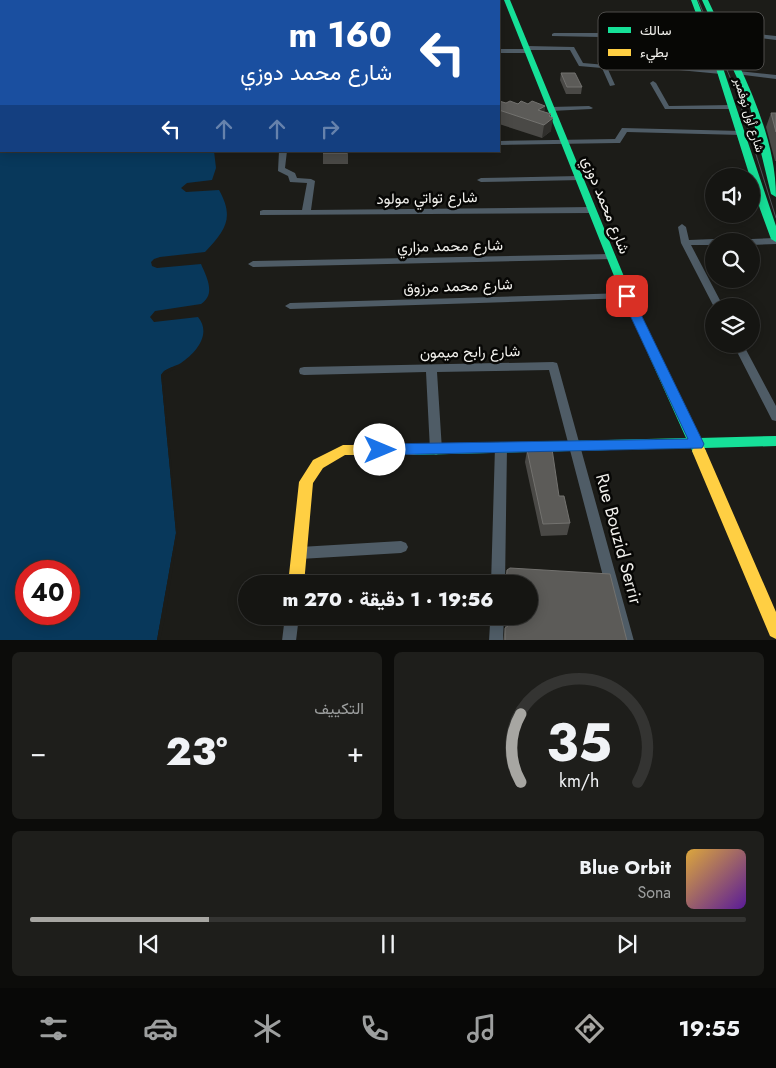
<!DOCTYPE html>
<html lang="ar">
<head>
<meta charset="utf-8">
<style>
	body { margin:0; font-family:Jost,Vazirmatn,sans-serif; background:#1e1e1b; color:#f1f3f6; direction:rtl; height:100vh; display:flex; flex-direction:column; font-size:19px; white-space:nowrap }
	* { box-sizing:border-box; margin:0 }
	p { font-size:16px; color:#9d9f9f }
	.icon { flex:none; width:28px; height:28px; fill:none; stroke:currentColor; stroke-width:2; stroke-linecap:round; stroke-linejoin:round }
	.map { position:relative; height:640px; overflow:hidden; direction:ltr }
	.details { display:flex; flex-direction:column; gap:12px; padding:12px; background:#0c0c0a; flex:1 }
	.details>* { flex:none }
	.guide { position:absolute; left:0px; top:0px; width:500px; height:152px; box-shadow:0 2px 12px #0003,0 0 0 1px #343432; direction:rtl; background:#1a4fa0; color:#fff; overflow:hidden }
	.fabs { position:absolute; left:705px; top:168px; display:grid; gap:10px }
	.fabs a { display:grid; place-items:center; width:55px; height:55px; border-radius:50%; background:#151512; box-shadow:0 2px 12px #0003,0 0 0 1px #343432; font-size:25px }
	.speed { position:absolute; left:15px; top:560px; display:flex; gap:10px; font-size:25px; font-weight:700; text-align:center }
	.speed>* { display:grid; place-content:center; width:65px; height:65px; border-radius:50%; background:#151512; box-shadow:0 2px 12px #0003,0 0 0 1px #343432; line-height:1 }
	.speed .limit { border:8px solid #d22; background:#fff; color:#111 }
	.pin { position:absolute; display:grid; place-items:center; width:42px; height:42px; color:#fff; margin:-21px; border-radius:10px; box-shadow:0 2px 8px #0006 }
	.me { position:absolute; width:55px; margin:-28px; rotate:90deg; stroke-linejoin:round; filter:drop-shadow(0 0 4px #0008) }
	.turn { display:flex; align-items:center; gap:18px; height:105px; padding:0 25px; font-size:22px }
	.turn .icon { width:65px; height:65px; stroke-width:2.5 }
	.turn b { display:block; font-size:35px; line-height:42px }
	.lanes { display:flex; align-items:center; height:48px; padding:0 25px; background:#0003; justify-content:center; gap:25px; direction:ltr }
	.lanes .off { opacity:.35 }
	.big { font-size:38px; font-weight:800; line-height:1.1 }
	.details .tile { flex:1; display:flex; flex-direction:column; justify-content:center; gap:8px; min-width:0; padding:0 18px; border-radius:8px; background:#1e1e1b }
	.details .dial { align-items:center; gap:0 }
	.dial svg { height:130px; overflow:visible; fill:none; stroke:#343432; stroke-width:7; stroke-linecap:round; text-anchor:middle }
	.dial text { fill:#f1f3f6; stroke:none }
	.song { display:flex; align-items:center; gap:15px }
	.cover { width:60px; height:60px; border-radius:8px; background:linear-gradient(135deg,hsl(40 70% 55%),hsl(270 70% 35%)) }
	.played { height:5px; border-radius:2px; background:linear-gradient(90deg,#a7a6a2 25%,#343432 25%) }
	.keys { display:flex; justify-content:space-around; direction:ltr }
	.heat { display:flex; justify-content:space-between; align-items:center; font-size:28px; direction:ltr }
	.details .tiles { flex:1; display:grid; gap:12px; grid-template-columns:1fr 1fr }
	.tile:last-child { grid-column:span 2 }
	.trip { position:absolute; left:238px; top:575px; width:300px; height:50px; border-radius:25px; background:#151512; box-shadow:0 2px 12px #0003,0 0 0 1px #343432; font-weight:800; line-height:50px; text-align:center; direction:rtl }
	.dock { display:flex; height:80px; justify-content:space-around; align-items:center; background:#080807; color:#9d9f9f }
	.dock .icon { width:35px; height:35px }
	.dock .current { color:#a7a6a2 }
	.dock b { font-size:22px; color:#f1f3f6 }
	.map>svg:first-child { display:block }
	.water { fill:#08385b; fill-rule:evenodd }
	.pier { fill:#1c1c18 }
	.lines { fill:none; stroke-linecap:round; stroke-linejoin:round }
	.street { fill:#4f5c66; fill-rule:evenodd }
	.fast { fill:#16e098; fill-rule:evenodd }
	.slow { fill:#ffcf43; fill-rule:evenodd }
	.tram { stroke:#4f5458; stroke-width:1 }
	.wall { fill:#4a4946 }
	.shaded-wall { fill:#302f2c }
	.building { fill:#5c5b58; stroke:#73726f }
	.route { fill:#1a73e8; stroke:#114b97 }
	.labels { text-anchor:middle; stroke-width:5; stroke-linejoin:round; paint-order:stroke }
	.far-street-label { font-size:12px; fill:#f2f1ed; stroke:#070705 }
	.street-label { font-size:15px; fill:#f2f1ed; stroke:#070705 }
	.near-street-label { font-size:18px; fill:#f2f1ed; stroke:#070705 }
	.key { fill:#070705; stroke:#4e4d4b; stroke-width:1 }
	.key-label { font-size:14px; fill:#f2f1ed }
</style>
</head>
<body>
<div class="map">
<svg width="776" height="641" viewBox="0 0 776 641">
	<rect width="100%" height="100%" fill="#1c1c18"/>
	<path class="water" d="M0,0L196,1H1V151H214L216,168L212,180L187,183L181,188L186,192L219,190C235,218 225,231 205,252L160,257L154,259L151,262L152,266L157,268L201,264C207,278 216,294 201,304L155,311L150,317L154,322L198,317C212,334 196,353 181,363C174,367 165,368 161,375L176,533L157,640L0,641ZM26,571H69V614H26Z"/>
	<path class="pier" d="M172,367L176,368L163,375L178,533L166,613L160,641L157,640L176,533L161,375L164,371Z"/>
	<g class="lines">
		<path class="street" d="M217,0H252L216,1Z
			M266,0H272V1H266Z
			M720,30L776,36V40L718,33V31Z
			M554,33H600L603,35L600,37L552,36V34Z
			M663,38L666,40L674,66L721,70L724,72L721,74L626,65L623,63L620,45L637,43L639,44V46L625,48L629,61L667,65L660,40Z
			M527,46L574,47L583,63L606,65L615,85L610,86L602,68L579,66L570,50H530V52L528,53H499V49H525V47Z
			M738,71L776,75V79L736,74L735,73Z
			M653,81L656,83L669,106L732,105L735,107L732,109H665L650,83Z
			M589,106L593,108L591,109L551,111L547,109L551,107Z
			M622,128L741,131L745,133L741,135L627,132L620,143H617L499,145V141L615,139Z
			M279,151H287L285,168L295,173L297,178L311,179L315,181L311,210L592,207L596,210L592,213L260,215V211L263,210H302L307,183L290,182L288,176L278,171Z
			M579,176L583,178L582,180L481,182L477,180L481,178Z
			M682,224L686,227L689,240L714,239L718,241H714V245H691L723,306L714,307L681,243L678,227Z
			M776,238V244L751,245V241H747L751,239Z
			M611,254L616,257L614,259L253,267L248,264L253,261Z
			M627,293L632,296L630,298L290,309L285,306L290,303Z
			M733,344H743L776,406V421L772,420Z
			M553,362L557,363L558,366L634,641H620L549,370L437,372L442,450L440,453L436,455L432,453L430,450L426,372L304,375L300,374L299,371L300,368L304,367Z
			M501,442L505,444L507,447L505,584H491L495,447L497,444Z
			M401,541L406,543L408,547L406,551L401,553L300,559L295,557L293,553L295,549L300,547Z
			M285,616H299L296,641H282Z
			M457,616H504L503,641H489L490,624L464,623L459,621Z"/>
		<path class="fast" d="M504,0H510L632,296L699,438L776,436V446L704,448L706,451L704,455L699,456L694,455L691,448L412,455L407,454L405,450L407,446L412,445L686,438L622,296Z
			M691,0H697L720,59L776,226V242L771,239L760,209L713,59Z
			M702,0H708C736,61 776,128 776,197L771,194L750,107Z"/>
		<path class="slow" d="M343,445H412L417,446L419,450L417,454L412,455H345L323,468L313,483L304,584H288L299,482L313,460Z
			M699,446L704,447L706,451L776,612V639L770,636L692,451L694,447Z"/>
		<path class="tram" d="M698,0L737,94L776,218"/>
	</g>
	<path class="wall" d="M561,73L582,87L581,94H566L560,80Z
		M499,101L506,103L528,104L545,106L544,112L551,117V131L542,138L499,124Z
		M771,113H776V161H775L766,127Z
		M323,151H348V164H323Z
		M527,450L559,496L570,523L567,535L541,536L525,462Z
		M507,570L627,641H503L505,628L506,616H529V584H504Z"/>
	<path class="shaded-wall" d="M545,106L543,119L538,110Z
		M551,114L550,120L553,118L551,131L542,138L544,125L549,116Z"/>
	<path class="building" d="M561,73H575L582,87H567Z
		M499,101L506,103L510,101L518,104L521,101L528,104L532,101L545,106L538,110L551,114L549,116L553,118L544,125L499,110Z
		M771,113H776V132Z
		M323,151H347V153H323Z
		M552,449L559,496H564L570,523L543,524L527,450Z
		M510,568L610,574L627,641H505V628L508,626V616H529V584H506L507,570Z"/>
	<path class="route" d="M627,293L632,296L704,444L702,448L380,455L376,453L374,450L376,446L380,444L688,439L621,296Z"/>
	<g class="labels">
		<g class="far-street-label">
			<text transform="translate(749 115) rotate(73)" y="4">شارع أول نوفمبر</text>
		</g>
		<g class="street-label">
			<text transform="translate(427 198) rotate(-1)" y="5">شارع تواتي مولود</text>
			<text transform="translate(606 205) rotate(68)" y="5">شارع محمد دوزي</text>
			<text transform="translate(450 246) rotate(-1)" y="5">شارع محمد مزاري</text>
			<text transform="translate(458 286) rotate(-2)" y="5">شارع محمد مرزوق</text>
			<text transform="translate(470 352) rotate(-1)" y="5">شارع رابح ميمون</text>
		</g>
		<g class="near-street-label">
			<text transform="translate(619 539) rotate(75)" y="6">Rue Bouzid Serrir</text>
		</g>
	</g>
	<rect x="598" y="12" width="166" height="58" rx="8" class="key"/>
	<rect x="608" y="27" width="23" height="6" fill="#16e098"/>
	<rect x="608" y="49" width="23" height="7" fill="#ffcf43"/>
	<g class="key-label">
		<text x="640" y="35">سالك</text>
		<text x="640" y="57">بطيء</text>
	</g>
</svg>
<div class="fabs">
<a><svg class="icon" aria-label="sound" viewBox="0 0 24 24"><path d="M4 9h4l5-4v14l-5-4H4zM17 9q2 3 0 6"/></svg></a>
<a><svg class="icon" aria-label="search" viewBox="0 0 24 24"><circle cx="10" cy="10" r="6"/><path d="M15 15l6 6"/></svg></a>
<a><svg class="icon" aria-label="layers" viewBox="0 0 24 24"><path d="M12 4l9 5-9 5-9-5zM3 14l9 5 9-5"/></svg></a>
</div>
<div class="speed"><div class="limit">40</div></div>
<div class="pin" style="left:627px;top:296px;background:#d93025"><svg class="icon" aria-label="arrive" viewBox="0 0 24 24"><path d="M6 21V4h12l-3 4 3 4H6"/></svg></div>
<svg class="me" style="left:380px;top:450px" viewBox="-20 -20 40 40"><circle r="19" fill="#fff"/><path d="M0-13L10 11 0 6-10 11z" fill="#1a73e8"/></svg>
<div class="trip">19:56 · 1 دقيقة · 270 m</div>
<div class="guide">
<div class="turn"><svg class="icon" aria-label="left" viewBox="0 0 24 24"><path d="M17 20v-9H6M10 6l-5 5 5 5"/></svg><div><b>160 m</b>شارع محمد دوزي</div></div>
<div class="lanes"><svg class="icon" aria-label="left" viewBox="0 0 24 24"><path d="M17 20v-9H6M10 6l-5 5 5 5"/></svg><svg class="icon off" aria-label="ahead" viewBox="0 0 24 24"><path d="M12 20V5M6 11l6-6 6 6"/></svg><svg class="icon off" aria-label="ahead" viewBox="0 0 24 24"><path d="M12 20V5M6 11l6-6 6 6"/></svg><svg class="icon off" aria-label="right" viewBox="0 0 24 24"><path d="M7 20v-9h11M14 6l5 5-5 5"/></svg></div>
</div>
</div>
<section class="details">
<div class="tiles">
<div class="tile dial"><svg viewBox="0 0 100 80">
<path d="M14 69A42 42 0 1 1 86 69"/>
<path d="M14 69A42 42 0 0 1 14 27" stroke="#a7a6a2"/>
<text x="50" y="56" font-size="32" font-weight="700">35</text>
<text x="50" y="72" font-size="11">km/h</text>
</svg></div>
<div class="tile"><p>التكييف</p>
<div class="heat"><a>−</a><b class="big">23°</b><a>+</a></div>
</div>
<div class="tile">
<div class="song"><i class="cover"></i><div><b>Blue Orbit</b><p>Sona</p></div></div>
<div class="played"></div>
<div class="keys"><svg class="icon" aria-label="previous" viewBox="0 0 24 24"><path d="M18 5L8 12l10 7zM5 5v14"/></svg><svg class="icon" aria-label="pause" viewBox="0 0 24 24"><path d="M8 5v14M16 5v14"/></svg><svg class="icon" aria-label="next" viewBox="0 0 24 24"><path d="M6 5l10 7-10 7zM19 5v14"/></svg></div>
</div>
</div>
</section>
<nav class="dock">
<b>19:55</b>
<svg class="icon current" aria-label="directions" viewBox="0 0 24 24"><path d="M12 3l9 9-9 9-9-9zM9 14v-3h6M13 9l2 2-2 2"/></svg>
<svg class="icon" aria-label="music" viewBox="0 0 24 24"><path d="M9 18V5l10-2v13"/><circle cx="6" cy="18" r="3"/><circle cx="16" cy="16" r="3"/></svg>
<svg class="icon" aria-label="phone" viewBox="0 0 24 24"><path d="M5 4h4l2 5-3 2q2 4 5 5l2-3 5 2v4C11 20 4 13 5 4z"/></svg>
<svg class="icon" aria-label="climate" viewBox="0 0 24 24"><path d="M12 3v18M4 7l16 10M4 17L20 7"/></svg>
<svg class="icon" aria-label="car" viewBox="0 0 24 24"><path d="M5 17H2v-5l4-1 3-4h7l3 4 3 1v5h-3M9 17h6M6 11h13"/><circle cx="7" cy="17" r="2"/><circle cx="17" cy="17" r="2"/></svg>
<svg class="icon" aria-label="filters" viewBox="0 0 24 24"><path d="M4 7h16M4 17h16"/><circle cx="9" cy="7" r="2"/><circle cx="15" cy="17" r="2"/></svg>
</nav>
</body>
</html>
